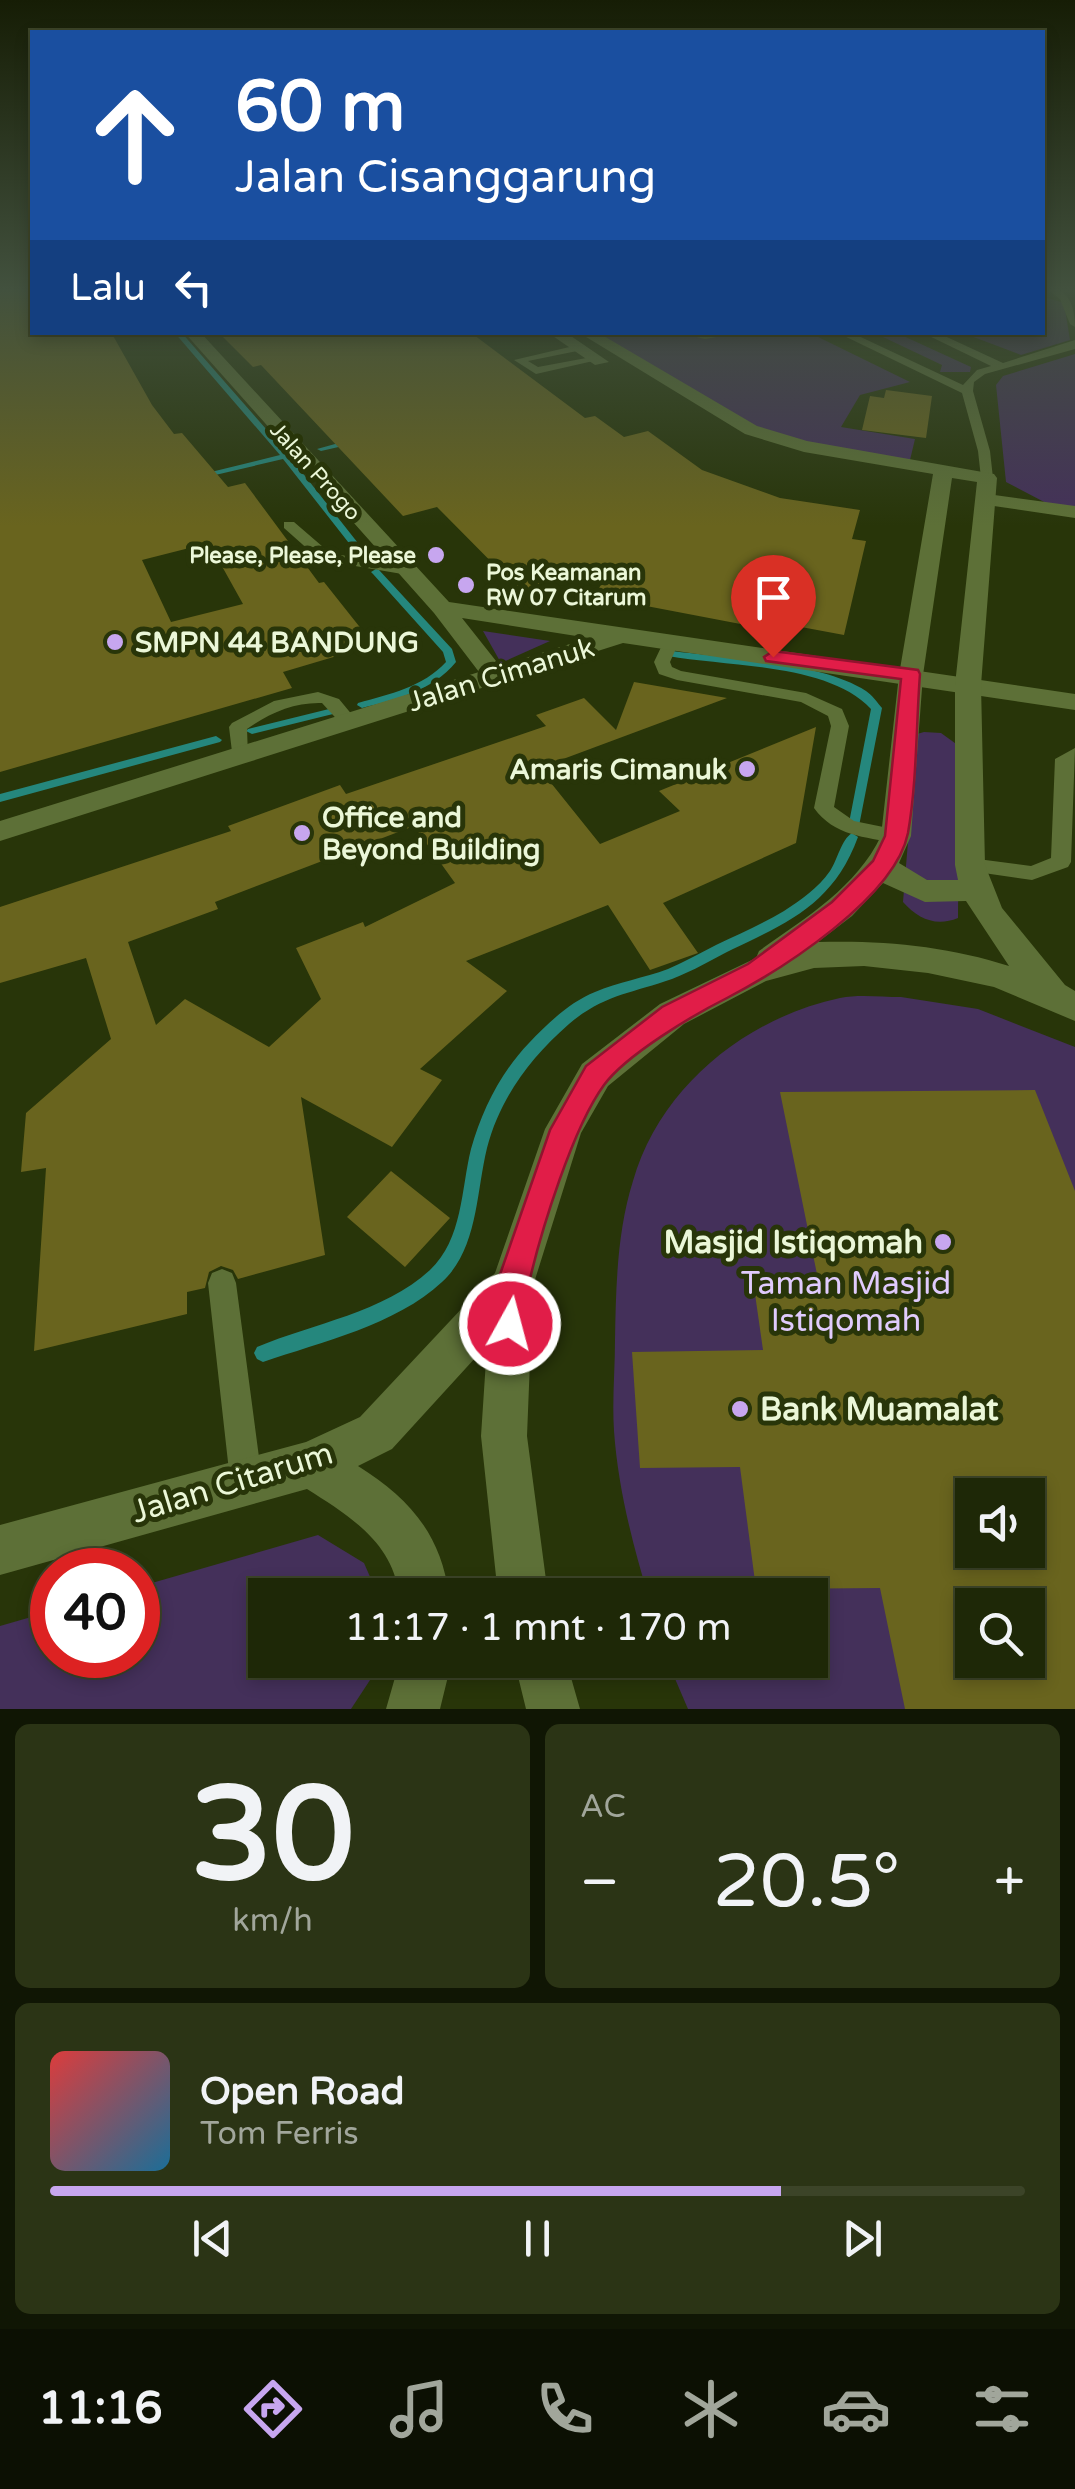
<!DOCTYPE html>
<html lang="id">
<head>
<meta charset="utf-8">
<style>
	body { margin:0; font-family:"Varela Round",sans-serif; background:#2b3415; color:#f1f3f6; height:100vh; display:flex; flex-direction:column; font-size:38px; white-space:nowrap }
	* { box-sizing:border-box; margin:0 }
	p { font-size:32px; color:#a1a69b }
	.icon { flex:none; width:55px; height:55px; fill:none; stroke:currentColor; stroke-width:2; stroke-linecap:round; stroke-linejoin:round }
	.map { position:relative; height:1709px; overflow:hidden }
	.sheet { display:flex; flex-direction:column; gap:15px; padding:15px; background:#101604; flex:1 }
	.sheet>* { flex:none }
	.hud { position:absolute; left:30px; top:30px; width:1015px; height:305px; border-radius:0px; box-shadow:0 5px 15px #0003,0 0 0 2px #3c4428; background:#1a4fa0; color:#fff; overflow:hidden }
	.tools { position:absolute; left:955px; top:1478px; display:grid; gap:20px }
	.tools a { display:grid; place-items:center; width:90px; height:90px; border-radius:0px; background:#1e2807; box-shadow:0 5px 15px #0003,0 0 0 2px #3c4428; font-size:50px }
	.speed { position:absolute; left:30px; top:1548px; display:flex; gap:20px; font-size:50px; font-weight:700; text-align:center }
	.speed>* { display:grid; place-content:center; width:130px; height:130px; border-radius:50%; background:#1e2807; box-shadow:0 5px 15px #0003,0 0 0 2px #3c4428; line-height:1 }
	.speed .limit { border:15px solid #d22; background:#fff; color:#111 }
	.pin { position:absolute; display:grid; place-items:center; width:85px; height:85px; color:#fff; margin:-102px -42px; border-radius:50% 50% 50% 0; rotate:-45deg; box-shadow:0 0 10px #0007 }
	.pin .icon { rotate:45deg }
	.me { position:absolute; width:110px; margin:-55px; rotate:7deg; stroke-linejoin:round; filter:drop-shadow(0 0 8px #0008) }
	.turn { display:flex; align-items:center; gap:35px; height:210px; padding:0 40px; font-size:45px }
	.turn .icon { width:130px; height:130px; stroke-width:2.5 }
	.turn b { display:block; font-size:70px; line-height:85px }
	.then { display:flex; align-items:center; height:95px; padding:0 40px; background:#0003; gap:20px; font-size:38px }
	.big { font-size:75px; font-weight:600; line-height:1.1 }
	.sheet .card { flex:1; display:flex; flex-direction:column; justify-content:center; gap:15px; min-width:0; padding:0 35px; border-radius:15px; background:#2b3415 }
	.sheet .dial { align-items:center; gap:0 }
	.dial b { font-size:130px; line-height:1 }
	.song { display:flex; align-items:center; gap:30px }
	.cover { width:120px; height:120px; border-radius:15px; background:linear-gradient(135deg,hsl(0 70% 55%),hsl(200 70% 35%)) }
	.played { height:10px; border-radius:5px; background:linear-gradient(90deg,#c7a6ef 75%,#3c4428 75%) }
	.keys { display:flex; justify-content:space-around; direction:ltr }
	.heat { display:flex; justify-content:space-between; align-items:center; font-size:55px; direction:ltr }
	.sheet .tiles { flex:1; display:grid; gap:15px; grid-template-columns:1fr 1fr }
	.card:last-child { grid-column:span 2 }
	.trip { position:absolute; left:248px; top:1578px; width:580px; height:100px; border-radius:0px; background:#1e2807; box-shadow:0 5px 15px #0003,0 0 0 2px #3c4428; font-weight:600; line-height:100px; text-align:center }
	.dock { display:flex; height:160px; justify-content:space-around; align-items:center; background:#0c1003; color:#a1a69b }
	.dock .icon { width:70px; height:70px }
	.dock .active { color:#c7a6ef }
	.dock b { font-size:45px; color:#f1f3f6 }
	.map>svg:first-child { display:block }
	.green { fill:#44305a; fill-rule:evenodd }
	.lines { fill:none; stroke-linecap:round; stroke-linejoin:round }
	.stream { fill:#25877d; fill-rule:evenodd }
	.building { fill:#69641e; fill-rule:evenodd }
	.lane { fill:#5d7037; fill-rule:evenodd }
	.street { fill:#5d7037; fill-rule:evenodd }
	.secondary { fill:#5d7037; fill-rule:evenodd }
	.route { fill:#e11d48; stroke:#92132f; stroke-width:2.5 }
	.poi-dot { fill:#c7a6ef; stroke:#283509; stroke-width:4 }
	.labels { text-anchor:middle; stroke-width:10; stroke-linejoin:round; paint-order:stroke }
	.far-street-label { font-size:22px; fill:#ebf7d8; stroke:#283509 }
	.far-poi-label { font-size:22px; font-weight:bold; fill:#ebf7d8; stroke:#283509; text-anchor:end }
	.poi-label { font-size:28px; font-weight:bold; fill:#ebf7d8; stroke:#283509; text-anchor:start }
	.street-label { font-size:28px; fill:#ebf7d8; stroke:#283509 }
	.near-poi-label { font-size:32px; font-weight:bold; fill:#ebf7d8; stroke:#283509; text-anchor:end }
	.near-park-label { font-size:32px; fill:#e0cbfd; stroke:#283509 }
	.near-street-label { font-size:32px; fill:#ebf7d8; stroke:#283509 }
</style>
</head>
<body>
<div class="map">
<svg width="1075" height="1709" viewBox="0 0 1075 1709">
	<rect width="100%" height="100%" fill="#283509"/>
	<path class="green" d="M1044,297L1064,303L1070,340L1021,355L963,333L1042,332Z
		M592,333H810L910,382L860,395L841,427L915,439L910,460L765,437Z
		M879,333H902L899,334L971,367L970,372H940L942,365L883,337L868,336Z
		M1075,354V507L1048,504L1006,482L996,385L1003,376Z
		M483,631L550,641L501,663Z
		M924,732L941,733L959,746L958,918C936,927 918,919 903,902L917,734Z
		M901,997L978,1009L1075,1047V1709H688L667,1660H810V1595H648C632,1542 618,1487 614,1431C612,1401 615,1370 615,1340C616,1286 617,1232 633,1181C660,1087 746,1018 840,998C859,994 881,997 901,997ZM972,1495H1028V1550H972ZM972,1605H1028V1660H972Z
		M318,1535L364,1563L378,1595H265V1660H377L372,1677L351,1709H0V1626L52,1611V1655H138V1587Z"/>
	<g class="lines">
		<path class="stream" d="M174,332H181L287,453H291L290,457L369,557V561H363L283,459L211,476V472L280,455Z
			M353,439H356V443L321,451L317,449Z
			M376,569L379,570L452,649L456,662C432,691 397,699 362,708L357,705L358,703C390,694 423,687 446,662L443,652L373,574L371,572Z
			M672,651C725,658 822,662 866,691C872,695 877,702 882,708L859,826L855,827L849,823L871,709C828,663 728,667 668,656L667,654Z
			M329,709L333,710L334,712L333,714L252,734L246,731L248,729Z
			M216,736L222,740L220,742L0,802V794Z
			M852,833L858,837C834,902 792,921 733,949C713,959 693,971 672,979C632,993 603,995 569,1024C530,1058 500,1098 487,1148C476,1193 478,1249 442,1282C396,1325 321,1342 263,1362L257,1359L254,1353L257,1347C314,1323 383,1313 430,1270C463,1239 461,1189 471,1149C482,1110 501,1072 529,1043C548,1023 570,1002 595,992C618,982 644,978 668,969C684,962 700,953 716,945C739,934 762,924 784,911C801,900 818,888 830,871C838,859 841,840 852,833Z"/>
	</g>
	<path class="building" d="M0,287H32V332H111L152,405L174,434L182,433L228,487L245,483L319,583L324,582L374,645L283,672L292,688L0,772ZM209,543L243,604L171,622L142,560Z
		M218,332H470L585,418L595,416L624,437L648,431L702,470L780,498L860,510L852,539L866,541L844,635L769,621L766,629L594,596L614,564L521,592L437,507L403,516L261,365L253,367Z
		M886,390L932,396L926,438L862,430L870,396L884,398Z
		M634,682L727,698L539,768L600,844L680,811L659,791L816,727L796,843L663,903L698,953L650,970L608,905L466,961L507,991L420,1069L442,1080L392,1147L301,1097L325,1255L238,1279L233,1270L221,1266L209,1272L205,1288L187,1292V1314L34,1351L46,1168L21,1172L26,1113L111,1039L86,958L0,983V907L231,831L228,826L340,785L346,794L546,726L536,715L584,698L616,730ZM414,826L455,883L365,927L363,922L296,948L321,999L269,1047L185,999L156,1025L128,942L218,909L215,902Z
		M1035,1090L1075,1191V1709H905L880,1588L756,1589L740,1467L640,1468L632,1352L763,1350L755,1294H821L780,1092ZM972,1495H1028V1550H972ZM972,1605H1028V1660H972Z
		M391,1171L450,1218L405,1267L347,1217Z"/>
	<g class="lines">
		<path class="lane" d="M1045,287C1069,287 1075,307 1075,327L1070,324L1060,299Z
			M675,332H746L705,339Z
			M836,332H850L963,385L977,370L991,366L921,332H936L1003,363L1075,340V349L985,374L974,382L973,391L990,451L993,478L987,482L981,478L978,451L962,393Z
			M578,345L582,346V350L528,361L538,367L597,356L602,359L536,374L514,360Z
			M284,522H294L330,553L408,567L415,571L408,575L320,560L284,528Z
			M670,639L678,644L670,662L672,667L681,671L806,693L842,709L849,726L834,807L854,821L903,831L906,836L903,841L896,843C865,837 834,836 814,808L831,726L828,716L801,702L677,680L659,674L654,662L664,641Z
			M318,692L339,699L358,722L355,726H343L322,703C295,702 269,713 247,729L248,756L239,762L233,760L229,727L232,723L274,701Z
			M1075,748L1071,862L1068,867L1032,880L963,870L960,865L963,860L970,858L1031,866L1051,858L1055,759Z
			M222,1269L232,1273L236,1283L262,1480L257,1491L246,1496L235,1491L230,1480L208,1283L212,1273Z"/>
		<path class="street" d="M184,332H200L449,602L1075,694V710L623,643L0,841V821L479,672L434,613ZM462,618L589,638L500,666Z
			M987,494L1075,506V518L980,504V496Z"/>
		<path class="secondary" d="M547,332H565L609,362L595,365Z
			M578,332H597L757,426L807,441L994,474L997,478L981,685L985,865L1002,908L1065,985L1075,991V1021L994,987L928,973L864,966L814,968L766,981L684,1024L608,1086L581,1133L533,1286L527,1436L548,1595H498L481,1436L487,1345L392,1449L358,1466C409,1498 441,1534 449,1595H399C393,1542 348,1515 307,1489L0,1575V1525L306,1442L360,1417L495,1273L545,1129L582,1064L660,1004L756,958L759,951C805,918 856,888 881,836L899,675L933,474L804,452L745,434ZM952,478L977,482L955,685V865L958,880H927L899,863L911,836L923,675ZM883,883L925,902L966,901L1009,966C948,946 882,940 818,942L852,916Z
			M400,1660H452L440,1709H386Z
			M514,1660H566L580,1709H526Z"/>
	</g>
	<linearGradient id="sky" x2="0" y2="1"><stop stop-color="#161d05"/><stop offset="0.55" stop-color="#42513e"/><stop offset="1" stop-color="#42513e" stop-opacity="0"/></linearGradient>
	<rect width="1075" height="526" fill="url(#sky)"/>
	<path class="route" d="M773,651L918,670L920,674C916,726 917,782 908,833C895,898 781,970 727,998C693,1015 626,1055 604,1085C573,1127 541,1231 529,1283C524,1301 528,1318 521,1335L510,1340L498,1335L493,1324L496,1286L550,1130L586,1066L662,1007L748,964L832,902L873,861L885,836L901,679L766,661L764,657Z"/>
	<g class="poi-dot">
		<circle cx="436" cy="555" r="10"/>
		<circle cx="466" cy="585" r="10"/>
		<circle cx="115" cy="642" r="10"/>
		<circle cx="747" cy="769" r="10"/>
		<circle cx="302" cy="833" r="10"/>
		<circle cx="943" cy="1242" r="10"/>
		<circle cx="740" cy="1409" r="10"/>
	</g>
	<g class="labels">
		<g class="far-street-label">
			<text transform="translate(316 471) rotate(48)" y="8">Jalan Progo</text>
		</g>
		<g class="far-poi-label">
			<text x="416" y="563">Please, Please, Please</text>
			<text x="486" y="580" text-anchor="start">Pos Keamanan<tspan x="486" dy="25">RW 07 Citarum</tspan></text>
		</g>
		<g class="poi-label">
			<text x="135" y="652">SMPN 44 BANDUNG</text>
			<text x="727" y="779" text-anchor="end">Amaris Cimanuk</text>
			<text x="322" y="827">Office and<tspan x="322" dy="32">Beyond Building</tspan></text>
		</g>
		<g class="street-label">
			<text transform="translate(501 674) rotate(-17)" y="10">Jalan Cimanuk</text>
		</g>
		<g class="near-poi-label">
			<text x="923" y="1253">Masjid Istiqomah</text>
			<text x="760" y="1420" text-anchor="start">Bank Muamalat</text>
		</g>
		<g class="near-park-label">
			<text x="846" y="1294">Taman Masjid<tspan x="846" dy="37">Istiqomah</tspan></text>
		</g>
		<g class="near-street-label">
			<text transform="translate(232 1482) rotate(-17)" y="11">Jalan Citarum</text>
		</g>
	</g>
</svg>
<div class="tools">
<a><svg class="icon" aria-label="sound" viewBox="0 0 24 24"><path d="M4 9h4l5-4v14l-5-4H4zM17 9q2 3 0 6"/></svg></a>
<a><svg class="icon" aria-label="search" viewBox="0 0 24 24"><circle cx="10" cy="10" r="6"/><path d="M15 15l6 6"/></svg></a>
</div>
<div class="speed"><div class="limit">40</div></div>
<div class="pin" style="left:773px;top:657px;background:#d93025"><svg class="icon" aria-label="arrive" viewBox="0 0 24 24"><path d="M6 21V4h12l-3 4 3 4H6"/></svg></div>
<svg class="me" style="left:510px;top:1324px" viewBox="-20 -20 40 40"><circle r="17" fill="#e11d48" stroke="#fff" stroke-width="3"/><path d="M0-11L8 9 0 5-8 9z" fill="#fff"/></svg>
<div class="trip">11:17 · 1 mnt · 170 m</div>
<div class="hud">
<div class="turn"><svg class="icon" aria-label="ahead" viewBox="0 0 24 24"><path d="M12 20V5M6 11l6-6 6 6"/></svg><div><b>60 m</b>Jalan Cisanggarung</div></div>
<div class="then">Lalu<svg class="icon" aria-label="left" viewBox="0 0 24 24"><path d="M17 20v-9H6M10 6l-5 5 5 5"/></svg></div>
</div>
</div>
<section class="sheet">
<div class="tiles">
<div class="card dial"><b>30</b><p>km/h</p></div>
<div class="card"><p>AC</p>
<div class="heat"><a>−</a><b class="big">20.5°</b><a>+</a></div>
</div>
<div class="card">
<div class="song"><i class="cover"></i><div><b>Open Road</b><p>Tom Ferris</p></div></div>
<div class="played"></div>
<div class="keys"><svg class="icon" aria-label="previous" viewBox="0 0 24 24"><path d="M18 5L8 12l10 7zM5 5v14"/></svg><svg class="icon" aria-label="pause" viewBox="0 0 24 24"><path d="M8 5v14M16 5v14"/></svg><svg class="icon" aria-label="next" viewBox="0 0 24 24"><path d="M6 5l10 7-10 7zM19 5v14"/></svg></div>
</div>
</div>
</section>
<nav class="dock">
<b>11:16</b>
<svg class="icon active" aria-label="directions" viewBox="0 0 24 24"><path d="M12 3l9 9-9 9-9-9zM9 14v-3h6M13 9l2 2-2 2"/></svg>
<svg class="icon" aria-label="music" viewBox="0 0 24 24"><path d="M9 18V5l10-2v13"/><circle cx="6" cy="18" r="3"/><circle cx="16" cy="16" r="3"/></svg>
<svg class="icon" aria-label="phone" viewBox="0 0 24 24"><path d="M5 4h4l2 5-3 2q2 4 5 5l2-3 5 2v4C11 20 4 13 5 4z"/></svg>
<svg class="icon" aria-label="climate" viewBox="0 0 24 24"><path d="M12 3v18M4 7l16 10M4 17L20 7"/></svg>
<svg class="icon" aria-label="car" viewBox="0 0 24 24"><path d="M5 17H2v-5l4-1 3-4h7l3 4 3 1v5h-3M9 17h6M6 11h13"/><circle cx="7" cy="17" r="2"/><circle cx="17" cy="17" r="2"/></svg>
<svg class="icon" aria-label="filters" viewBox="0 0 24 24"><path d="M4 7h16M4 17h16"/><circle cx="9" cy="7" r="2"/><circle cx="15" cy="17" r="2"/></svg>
</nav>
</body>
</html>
